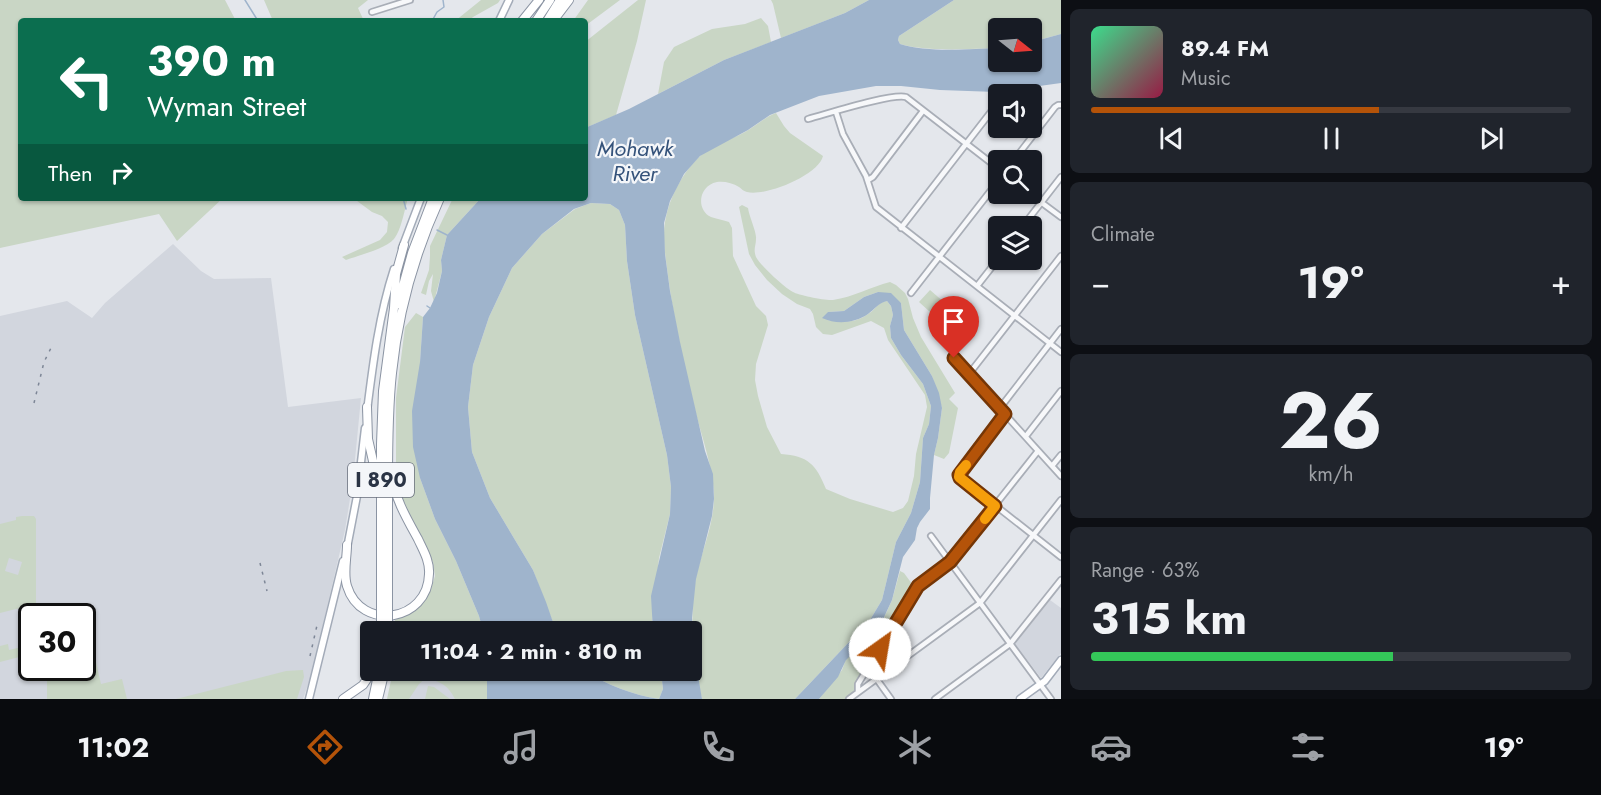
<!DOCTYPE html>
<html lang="en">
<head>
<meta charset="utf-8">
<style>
	body { margin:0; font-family:Jost,sans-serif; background:#20242c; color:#f1f3f6; height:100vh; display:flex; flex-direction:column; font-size:22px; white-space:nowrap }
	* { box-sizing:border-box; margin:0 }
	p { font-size:20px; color:#9ea1a6 }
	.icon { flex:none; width:33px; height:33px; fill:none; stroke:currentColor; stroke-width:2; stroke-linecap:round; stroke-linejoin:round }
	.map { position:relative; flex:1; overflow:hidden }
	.panel { display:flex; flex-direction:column; gap:9px; padding:9px; background:#0d0f14; width:540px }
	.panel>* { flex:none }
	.top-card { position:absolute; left:18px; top:18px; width:570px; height:183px; border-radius:6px; box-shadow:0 2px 4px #0004; background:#0b6e4f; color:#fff; overflow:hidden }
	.needle { width:39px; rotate:107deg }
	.tools { position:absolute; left:988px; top:18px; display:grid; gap:12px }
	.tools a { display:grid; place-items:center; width:54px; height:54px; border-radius:6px; background:#171b24; box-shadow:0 2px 4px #0004; font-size:30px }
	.speed { position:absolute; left:18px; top:603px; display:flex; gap:12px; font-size:30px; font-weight:700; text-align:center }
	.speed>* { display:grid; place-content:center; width:78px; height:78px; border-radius:50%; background:#171b24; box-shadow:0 2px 4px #0004; line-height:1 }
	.speed .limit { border:3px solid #111; border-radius:9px; background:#fff; color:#111 }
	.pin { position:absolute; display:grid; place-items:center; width:51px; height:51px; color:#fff; margin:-62px -26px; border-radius:50% 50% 50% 0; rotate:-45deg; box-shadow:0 0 6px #0007 }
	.pin .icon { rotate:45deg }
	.me { position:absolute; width:66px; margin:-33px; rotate:32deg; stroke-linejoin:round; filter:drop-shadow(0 0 4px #0008) }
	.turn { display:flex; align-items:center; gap:21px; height:126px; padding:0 30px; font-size:27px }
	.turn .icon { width:78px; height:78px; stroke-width:2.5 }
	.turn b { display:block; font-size:42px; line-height:51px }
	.then { display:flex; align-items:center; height:57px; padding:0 30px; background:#0003; gap:12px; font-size:22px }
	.big { font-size:45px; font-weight:700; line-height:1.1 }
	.panel .tile { flex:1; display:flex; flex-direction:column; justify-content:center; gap:9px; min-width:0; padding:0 21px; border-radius:9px; background:#20242c }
	.panel .dial { align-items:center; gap:0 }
	.dial b { font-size:78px; line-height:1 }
	.song { display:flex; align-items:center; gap:18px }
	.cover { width:72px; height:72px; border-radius:9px; background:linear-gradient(135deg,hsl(150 70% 55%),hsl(340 70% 35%)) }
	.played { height:6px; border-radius:3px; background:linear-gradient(90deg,#b45309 60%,#363941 60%) }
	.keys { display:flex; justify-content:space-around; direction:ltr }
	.heat { display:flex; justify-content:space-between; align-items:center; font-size:33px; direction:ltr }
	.charge { height:9px; border-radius:4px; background:linear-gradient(90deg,#34c759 63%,#363941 0) }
	.trip { position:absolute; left:360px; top:621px; width:342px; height:60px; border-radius:6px; background:#171b24; box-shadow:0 2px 4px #0004; font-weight:700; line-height:60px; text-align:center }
	.menu { display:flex; height:96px; justify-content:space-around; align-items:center; background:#090b0e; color:#9ea1a6 }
	.menu .icon { width:42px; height:42px }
	.menu .on { color:#b45309 }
	.menu b { font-size:27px; color:#f1f3f6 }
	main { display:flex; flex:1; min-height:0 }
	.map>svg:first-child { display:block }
	.built { fill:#d2d6de; fill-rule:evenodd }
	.green { fill:#c9d6c5; fill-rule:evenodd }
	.water { fill:#9fb4cc }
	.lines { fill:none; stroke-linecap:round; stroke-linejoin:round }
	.stream { stroke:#9fb4cc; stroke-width:1.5 }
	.minor-casing { stroke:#a9aeb7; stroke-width:8 }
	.major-casing { stroke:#a3abb8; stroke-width:9 }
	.highway-casing { stroke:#8b94a3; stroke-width:10 }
	.minor { stroke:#f7f8fa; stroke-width:4.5 }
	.major { stroke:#fff; stroke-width:6 }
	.highway { stroke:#fff; stroke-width:8 }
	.rail { stroke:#7d8696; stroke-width:1.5; stroke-dasharray:3 6; stroke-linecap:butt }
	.highway-bridge-casing { stroke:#8b94a3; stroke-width:10; stroke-linecap:butt }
	.highway-bridge { stroke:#fff; stroke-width:8 }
	.route-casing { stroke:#753606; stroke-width:15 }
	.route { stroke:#b45309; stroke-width:10 }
	.slow { stroke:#f59e0b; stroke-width:10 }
	.labels { text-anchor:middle; stroke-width:4.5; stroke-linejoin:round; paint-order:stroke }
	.shield { fill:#f4f6f9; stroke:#676e7b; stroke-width:1.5 }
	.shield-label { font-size:20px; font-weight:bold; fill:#2b3445 }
	.water-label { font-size:22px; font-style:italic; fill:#34527a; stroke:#f4f6f9 }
</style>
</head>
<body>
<main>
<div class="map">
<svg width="1061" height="699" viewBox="0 0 1061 699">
	<rect width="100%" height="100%" fill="#e4e7ec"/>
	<path class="built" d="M173,244L201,271L214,279L271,278L288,407L361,398L353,480L345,530L311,676L303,699H0V316L67,301L92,318L105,303ZM32,616H82V668H32Z
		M1050,600L1061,608V653L1041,678L1015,644Z
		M423,675L439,679L470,699H406Z"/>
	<path class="green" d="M0,0H225L236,21H21V198H223L177,241L159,214L0,248Z
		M264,0H368L358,8L364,21H273Z
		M481,0H500L498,3L473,17L469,21H455Z
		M588,0H620L585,26V21H573Z
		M638,0H646L637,41L616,115L585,128V42Z
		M771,0H869L845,13L781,38L773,4Z
		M954,0H1061V34L1032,42V28H999V48C970,49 927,52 900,44L898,40L899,36Z
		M761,18L768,26L771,42L724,60L658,94L664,62L674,47L712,29L745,24Z
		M776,113L784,126L790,133L823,156C819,175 765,197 747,192C743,191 742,189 739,187C733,183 724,181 717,182C698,186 696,210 711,217C716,219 724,220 729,222L732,228L733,256L756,306L766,316L768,325L756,364L755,380L758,396L767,427L781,454C808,456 816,464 826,489L850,499L893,512L903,508L908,501L914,476L916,454L927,407L925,395L888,340L884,328L871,321L832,335L823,334L816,327L813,314L810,309L797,304L782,294L767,280L755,265L749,254L739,207L742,205L748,208C749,216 757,233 756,239C756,246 753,249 756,257C760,265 784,287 793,292C798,295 826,301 833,300C853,297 871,287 890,282L896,285L905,293L908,299L913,318L921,337L955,393L949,399L958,408L949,453L944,459L934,455L938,438L942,408L932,376L904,330L901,303L878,292L864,297L844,311L828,312L827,320C846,322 855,324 871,312C877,307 879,302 887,301L891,306L893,315L890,326L891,338L901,355L923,384L931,406L929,424L923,438L920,482L911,513L896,542L882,600L870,620L795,699H702C693,660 689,617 696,577C702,550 715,522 714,493C712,466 703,440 696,414C685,368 674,322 668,276C666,259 662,239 665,222C669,198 681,175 698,158C710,146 730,140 745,132C756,126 765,117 776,113Z
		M353,198H408C405,208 401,231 394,239C385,249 360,255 346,260L342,257L380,240L387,232L388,222L382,216L372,212Z
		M453,198H481L447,235L441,260L442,271L434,302L431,291L433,274L429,281L426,295L421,293L429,270L430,256V246Z
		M591,203L610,204L619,210L625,225L627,261L635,315L667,455L671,487L670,514L659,558L652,624L653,631H556L533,570L490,498L472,452L468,407L473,365L489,317L512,268L542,234L575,209Z
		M930,290L952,309L941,322L919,302Z
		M416,313L423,317L420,362V478L435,519L456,561L479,616L483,631L395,632V620L415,611L423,602L430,592L435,576L433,562L400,497L396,479V398L405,327Z
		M22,516H34L36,519V604L0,613V524L16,520V517ZM9,558L22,562L18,575L5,571Z
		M900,571L904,573L915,588L855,685L856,692L846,699H819L842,670L846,659L857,649L867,643L883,620L892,600Z
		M8,644L9,650L26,646L27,655L0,662V646Z
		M96,662L101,684L122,679L127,699H47V675L76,668H82L83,666Z
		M303,670L304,677L297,699H176L286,671Z
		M393,671H487V699H455C448,685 441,682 426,678L419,684L409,699H387Z
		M585,671H661L663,689L659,699C633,695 607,685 585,671Z
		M428,686L434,687L450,699H425Z"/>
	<path class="water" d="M869,0H954L899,36L898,40L900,44C927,53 971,49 999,48V62H1032V42L1061,34V83L996,92L940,90L901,86H876L819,96L770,115L748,130L700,156L684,174L670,201L664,223L665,254L670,291L680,342L705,451L713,474L714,499L712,516L696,579L692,618L694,652L702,699H487V670L585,671C607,685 633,695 659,699L663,689L661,671L692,670V632L653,631L651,596L670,514L671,487L667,455L635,315L627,261L625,225L619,210L610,204L591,203L574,209L542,234L512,268L489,317L473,365L468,407L472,452L490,498L533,570L546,602L556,631H483L479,616L456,561L435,519L420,478L413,447L412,411L420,362L423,317L430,308L437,293L442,271L441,260L447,235L481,198H585V128L629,109L724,60L845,13Z
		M878,292L891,293L901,303L904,330L932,376L939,393L942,408L938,438L934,455L930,498V509L920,522L917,528L915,540L903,557L892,600L879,628L870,640L857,649L846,660L838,677L819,699H795L870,620L882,600L896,542L911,513L920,482L923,438L929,424L931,406L923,384L901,355L891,338L890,326L893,315L891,306L887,301C878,303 875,309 868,314C855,323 837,325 822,318L828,312L844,311L864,297Z"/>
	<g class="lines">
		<path class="stream" d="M245,0L258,21
			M432,21L437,12L444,7L443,0
			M403,198L406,209
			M437,230L447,235
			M427,306L430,308"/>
		<defs>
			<path id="minor" d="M372,12L410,0
				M836,112L843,134L866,176L876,207L1061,352
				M808,119C827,114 891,93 906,97L999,169
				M1014,160L1055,107L1058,105H1061
				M868,180L873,177L923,111
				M1030,194L1061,217
				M1023,226L1061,177
				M901,228L997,104
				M977,286L999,258
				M911,293L999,180
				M954,358L1061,476
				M969,374L1061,256
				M1000,408L1061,329
				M1006,414L960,472L959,477L1061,557
				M1026,436L1061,391
				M1052,466L1061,455
				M931,536L1051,699
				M868,667L891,699
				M858,692V684L918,586L950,562L1038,451
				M849,699L980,603L1061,500
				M935,699L1010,644L1061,580"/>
			<path id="major" d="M499,21L509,0
				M402,248L421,198
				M367,411C373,363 379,315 394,269
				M347,548L357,496L365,428
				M309,699L343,561
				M1020,699L1045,681L1061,660"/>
			<path id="highway" d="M522,21L539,0
				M536,21L550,0
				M547,21L560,0
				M553,21L569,0
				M398,304L412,253L433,198
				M367,407L368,439L378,483
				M347,545C347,558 343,573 347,586C361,632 428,622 429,574C430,561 423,550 418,539C407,519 395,499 392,476
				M381,605V444L383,391L394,308L396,274L404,245
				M388,605C388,564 388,523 388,482C388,446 388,409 392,373C398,313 415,253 440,198
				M343,699L363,685L373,670
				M373,699L379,670
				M378,699L385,670"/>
		</defs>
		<use href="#minor" class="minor-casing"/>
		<use href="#major" class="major-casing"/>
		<use href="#highway" class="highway-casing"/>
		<use href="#minor" class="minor"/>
		<use href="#major" class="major"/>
		<use href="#highway" class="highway"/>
		<path class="rail" d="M34,403L44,362L53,344
			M260,563L267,591
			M310,656L318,621"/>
		<defs>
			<path id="highway-bridge" d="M381,605V625
				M388,625V605"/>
		</defs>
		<use href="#highway-bridge" class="highway-bridge-casing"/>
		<use href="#highway-bridge" class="highway-bridge"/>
	</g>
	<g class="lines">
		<defs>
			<path id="route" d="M880,649L918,586L950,562L995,506L960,478L959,475L1005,414L954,358"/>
		</defs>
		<use href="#route" class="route-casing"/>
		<use href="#route" class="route"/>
		<path class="slow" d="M966,465L960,472L959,477L995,506L985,519"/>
	</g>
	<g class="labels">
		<rect class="shield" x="348" y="463" width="66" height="34" rx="4.5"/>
		<g class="shield-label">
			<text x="381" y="487">I 890</text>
		</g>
		<g class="water-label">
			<text x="635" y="156">Mohawk<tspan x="635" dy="25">River</tspan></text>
		</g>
	</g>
</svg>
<div class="tools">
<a><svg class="needle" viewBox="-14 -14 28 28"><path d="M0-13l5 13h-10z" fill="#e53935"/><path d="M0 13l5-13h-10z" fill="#9ea1a6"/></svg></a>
<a><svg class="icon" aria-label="sound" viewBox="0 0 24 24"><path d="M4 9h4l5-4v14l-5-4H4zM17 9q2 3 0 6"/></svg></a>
<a><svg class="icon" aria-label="search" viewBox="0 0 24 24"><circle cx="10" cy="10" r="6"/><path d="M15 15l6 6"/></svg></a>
<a><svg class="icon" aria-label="layers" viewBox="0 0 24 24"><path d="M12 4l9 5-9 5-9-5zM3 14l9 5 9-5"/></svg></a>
</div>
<div class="speed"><div class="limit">30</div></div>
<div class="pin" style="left:954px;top:358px;background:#d93025"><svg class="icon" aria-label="arrive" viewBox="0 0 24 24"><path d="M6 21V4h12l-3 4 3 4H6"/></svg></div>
<svg class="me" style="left:880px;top:649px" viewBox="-20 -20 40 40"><circle r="19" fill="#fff"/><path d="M0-13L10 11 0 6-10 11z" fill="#b45309"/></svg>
<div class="trip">11:04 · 2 min · 810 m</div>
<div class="top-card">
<div class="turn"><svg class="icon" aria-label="left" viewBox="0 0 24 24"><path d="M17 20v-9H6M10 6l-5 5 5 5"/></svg><div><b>390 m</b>Wyman Street</div></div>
<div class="then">Then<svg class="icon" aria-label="right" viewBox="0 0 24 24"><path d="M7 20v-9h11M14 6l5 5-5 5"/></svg></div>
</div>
</div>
<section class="panel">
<div class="tile">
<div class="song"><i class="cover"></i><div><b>89.4 FM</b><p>Music</p></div></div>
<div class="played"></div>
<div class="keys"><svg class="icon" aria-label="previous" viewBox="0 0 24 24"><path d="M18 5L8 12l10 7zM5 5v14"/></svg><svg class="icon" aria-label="pause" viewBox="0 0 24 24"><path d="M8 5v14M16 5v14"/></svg><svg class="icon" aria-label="next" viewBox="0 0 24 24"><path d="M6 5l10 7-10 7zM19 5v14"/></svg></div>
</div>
<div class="tile"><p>Climate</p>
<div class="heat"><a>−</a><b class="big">19°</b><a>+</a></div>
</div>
<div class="tile dial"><b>26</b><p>km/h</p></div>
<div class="tile"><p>Range · 63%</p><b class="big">315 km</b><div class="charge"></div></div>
</section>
</main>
<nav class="menu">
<b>11:02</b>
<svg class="icon on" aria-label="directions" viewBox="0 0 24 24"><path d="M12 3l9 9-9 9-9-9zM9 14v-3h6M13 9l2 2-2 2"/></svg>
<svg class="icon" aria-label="music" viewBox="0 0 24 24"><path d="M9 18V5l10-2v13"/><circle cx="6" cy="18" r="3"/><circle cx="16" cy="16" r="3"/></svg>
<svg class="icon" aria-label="phone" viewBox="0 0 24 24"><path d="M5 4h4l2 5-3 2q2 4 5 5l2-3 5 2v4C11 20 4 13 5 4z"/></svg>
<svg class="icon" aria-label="climate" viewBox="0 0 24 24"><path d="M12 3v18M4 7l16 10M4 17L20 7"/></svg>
<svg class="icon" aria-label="car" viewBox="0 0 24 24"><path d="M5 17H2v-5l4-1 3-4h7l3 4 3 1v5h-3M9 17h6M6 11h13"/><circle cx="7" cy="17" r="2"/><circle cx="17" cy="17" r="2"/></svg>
<svg class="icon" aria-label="filters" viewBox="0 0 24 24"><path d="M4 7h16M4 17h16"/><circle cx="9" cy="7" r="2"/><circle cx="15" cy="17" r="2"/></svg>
<b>19°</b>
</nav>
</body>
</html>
